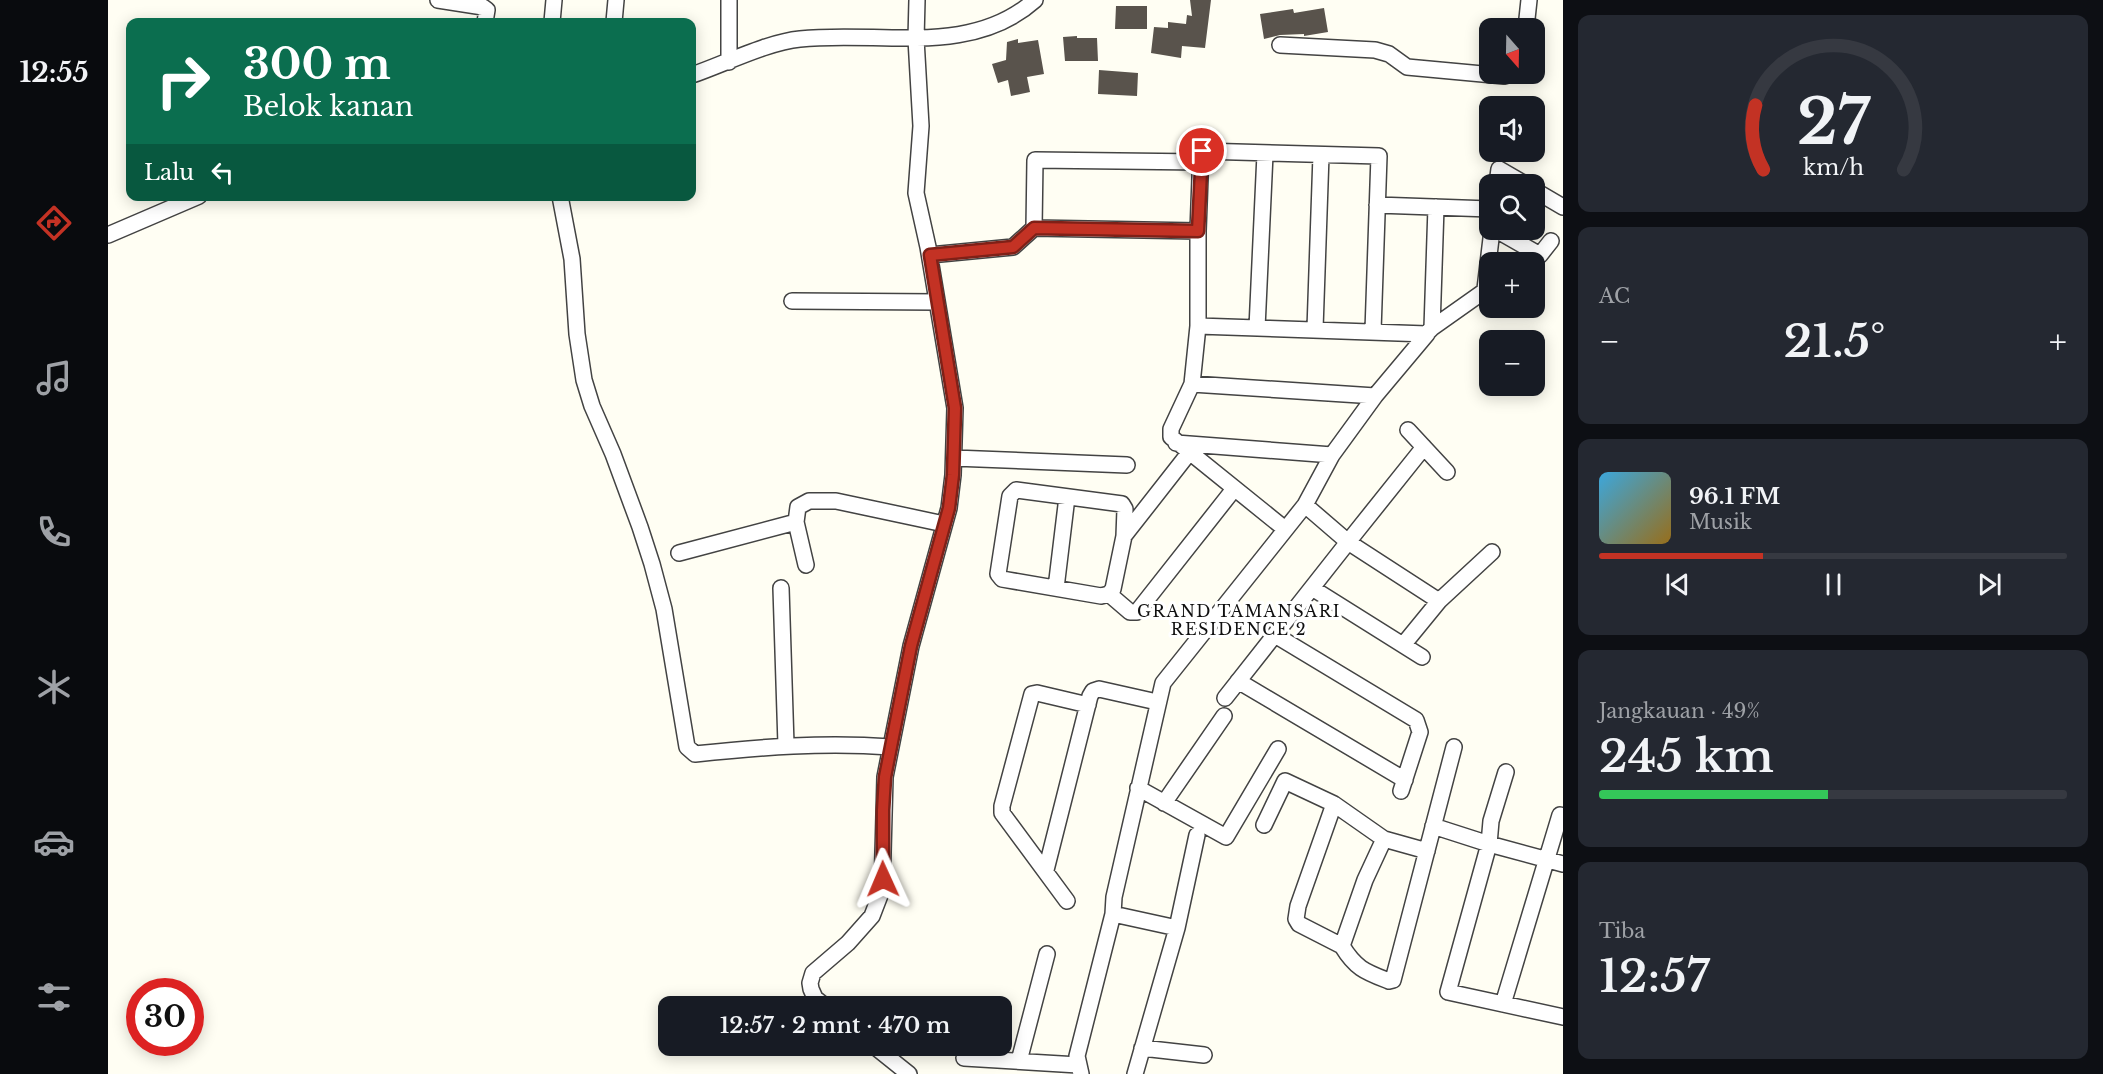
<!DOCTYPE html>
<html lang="id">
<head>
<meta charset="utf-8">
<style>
	body { margin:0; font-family:"Libre Baskerville",serif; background:#242831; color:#f1f3f6; height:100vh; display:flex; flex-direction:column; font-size:22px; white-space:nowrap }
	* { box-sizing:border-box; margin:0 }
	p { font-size:20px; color:#9ea1a6 }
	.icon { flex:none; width:33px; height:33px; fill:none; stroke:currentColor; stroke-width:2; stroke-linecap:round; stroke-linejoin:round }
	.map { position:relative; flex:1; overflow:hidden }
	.drawer { display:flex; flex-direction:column; gap:15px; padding:15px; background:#0d0f14; width:540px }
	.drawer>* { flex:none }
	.guide { position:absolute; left:18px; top:18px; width:570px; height:183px; border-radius:12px; box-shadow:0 3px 15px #0003; background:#0b6e4f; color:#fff; overflow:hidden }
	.needle { width:39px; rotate:160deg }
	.buttons { position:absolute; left:1371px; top:18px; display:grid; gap:12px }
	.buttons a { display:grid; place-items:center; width:66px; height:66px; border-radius:12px; background:#171b24; box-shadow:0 3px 15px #0003; font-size:30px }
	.speed { position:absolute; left:18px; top:978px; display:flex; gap:12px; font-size:30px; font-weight:700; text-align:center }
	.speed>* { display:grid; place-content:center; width:78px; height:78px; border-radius:50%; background:#171b24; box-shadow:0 3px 15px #0003; line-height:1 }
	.speed .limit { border:9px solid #d22; background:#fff; color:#111 }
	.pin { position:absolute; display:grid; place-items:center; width:51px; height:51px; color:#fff; margin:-26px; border:3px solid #fff; border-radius:50%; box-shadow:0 2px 6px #0007 }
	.me { position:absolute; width:66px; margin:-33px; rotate:359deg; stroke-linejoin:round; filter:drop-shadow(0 0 4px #0008) }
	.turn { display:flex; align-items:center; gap:21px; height:126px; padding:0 18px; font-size:27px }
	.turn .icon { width:78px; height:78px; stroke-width:2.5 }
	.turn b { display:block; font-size:42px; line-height:51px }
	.then { display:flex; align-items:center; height:57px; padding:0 18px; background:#0003; gap:12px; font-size:22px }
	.big { font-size:45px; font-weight:600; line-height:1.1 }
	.drawer .widget { flex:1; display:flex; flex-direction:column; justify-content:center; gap:9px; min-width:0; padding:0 21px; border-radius:12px; background:#242831 }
	.drawer .dial { align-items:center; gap:0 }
	.dial svg { height:156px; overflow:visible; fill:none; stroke:#363941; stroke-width:7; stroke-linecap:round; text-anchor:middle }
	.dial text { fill:#f1f3f6; stroke:none }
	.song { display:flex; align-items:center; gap:18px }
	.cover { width:72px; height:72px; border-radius:9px; background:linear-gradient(135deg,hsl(200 70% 55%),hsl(40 70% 35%)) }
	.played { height:6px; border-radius:3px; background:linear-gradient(90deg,#c33224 35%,#363941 35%) }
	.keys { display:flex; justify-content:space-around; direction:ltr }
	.heat { display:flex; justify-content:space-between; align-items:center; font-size:33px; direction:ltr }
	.charge { height:9px; border-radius:4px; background:linear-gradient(90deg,#34c759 49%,#363941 0) }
	.trip { position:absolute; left:550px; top:996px; width:354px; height:60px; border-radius:12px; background:#171b24; box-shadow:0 3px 15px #0003; font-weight:600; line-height:60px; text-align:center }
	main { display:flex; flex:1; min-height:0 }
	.dock { display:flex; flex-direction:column; width:108px; justify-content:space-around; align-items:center; background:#090b0e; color:#9ea1a6 }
	.dock .icon { width:42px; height:42px }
	.dock .current { color:#c33224 }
	.dock b { font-size:27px; color:#f1f3f6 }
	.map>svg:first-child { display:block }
	.building { fill:#59534c }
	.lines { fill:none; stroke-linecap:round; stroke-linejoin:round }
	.street-casing { stroke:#434343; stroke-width:18 }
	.street { stroke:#fff; stroke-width:15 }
	.route-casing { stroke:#7f2017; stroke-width:15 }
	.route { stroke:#c33224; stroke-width:10 }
	.labels { text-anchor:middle; stroke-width:6; stroke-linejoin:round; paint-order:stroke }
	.neighbourhood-label { font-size:16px; letter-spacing:1.5px; fill:#101010; stroke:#fff }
</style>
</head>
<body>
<main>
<nav class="dock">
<b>12:55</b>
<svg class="icon current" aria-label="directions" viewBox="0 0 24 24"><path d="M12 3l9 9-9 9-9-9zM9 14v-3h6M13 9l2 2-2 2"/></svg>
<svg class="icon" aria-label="music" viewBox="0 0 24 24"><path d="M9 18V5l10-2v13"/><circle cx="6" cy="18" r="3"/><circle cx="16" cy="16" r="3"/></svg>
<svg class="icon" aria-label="phone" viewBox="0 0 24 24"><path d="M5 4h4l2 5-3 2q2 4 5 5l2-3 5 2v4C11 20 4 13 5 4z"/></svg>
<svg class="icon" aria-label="climate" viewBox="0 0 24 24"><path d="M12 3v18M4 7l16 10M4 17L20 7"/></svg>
<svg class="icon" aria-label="car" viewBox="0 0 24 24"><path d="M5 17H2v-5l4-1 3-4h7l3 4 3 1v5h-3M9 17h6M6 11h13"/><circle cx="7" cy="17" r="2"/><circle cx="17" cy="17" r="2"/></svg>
<svg class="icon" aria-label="filters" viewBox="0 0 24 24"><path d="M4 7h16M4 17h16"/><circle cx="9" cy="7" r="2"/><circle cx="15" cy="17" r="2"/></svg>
</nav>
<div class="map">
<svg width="1455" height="1074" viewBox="0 0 1455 1074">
	<rect width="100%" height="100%" fill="#fffef3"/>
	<path class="building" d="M1082,0H1103L1097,48L1074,46L1073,58L1043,53L1046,27L1060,28V22L1078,24L1079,15L1084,16Z
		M1008,6H1039V29H1007Z
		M1216,8L1220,32L1196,36V34L1172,35L1156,39L1152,14L1185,9L1186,13Z
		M969,36V38H989L990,61H957L955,37Z
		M910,39V43L930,40L936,74L919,77L922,92L903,96L900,80L890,83L884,64L898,60L899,42Z
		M991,70L1030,73L1029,96L990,94Z"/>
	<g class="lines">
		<defs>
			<path id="street" d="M330,0L375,7L379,10L377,22
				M444,22L446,0
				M506,22L508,0
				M1418,28L1421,0
				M1172,45L1267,50L1281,54L1299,67L1396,76L1403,74
				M621,62V0
				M584,75C616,64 660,42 692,39C770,30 862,58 927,0
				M1389,184L1391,169L1417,184
				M1426,190L1455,207
				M452,196L464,259L469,334L476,380L484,406L505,454L532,527L544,564L556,609L579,747L587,754C653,747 717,742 783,747
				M1269,205L1382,209
				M926,228L927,160L1093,162
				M1388,230L1432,255
				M0,235L91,196
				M822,255L905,247L926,228L1090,231
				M1421,262L1432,255L1443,241
				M1377,289L1384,230
				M684,301L829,302
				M1149,328L1157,154
				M1324,328L1328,207
				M1207,329L1213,155
				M1319,333L1324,328L1382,287
				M1084,384L1267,396
				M1300,430L1339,472
				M1068,443L1224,455
				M846,458L1019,465
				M1197,505L1240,542L1316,447
				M688,522L698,565
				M1177,529L1063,437V429L1084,384L1090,326V231L1093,151L1271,156L1265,331
				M1016,536L1017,509L1014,504L908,490L902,496L890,574L894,579L993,596L1001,594L1005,589L1016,536L1081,453
				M571,553L688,522L690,507L701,501H728L836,524
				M673,588L678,745
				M948,588L959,497
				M1204,588L1314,657
				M1001,594L1022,612H1029L1126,489
				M1331,601L1384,552
				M1167,635L1308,720L1312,732L1293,791
				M1130,681L1297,780
				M1117,698L1240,542L1331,601L1295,645
				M1398,772L1383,821L1381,844L1340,992L1455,1017
				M1030,788L1118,837L1170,749
				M1056,803L1116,716
				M1156,825L1177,781L1226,804
				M1325,826L1381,844L1455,864
				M1276,839L1257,880L1234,946C1248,969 1258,972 1281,981L1285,980L1346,747
				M938,870L982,696L985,691L991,689L1049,702
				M959,901L894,813V806L924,694L929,693L980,705
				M1005,914L1069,928
				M1234,946L1191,924L1188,919L1190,906L1226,804L1276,839L1319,851
				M1395,1004L1452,815
				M717,1006L707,998L703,989L702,983L705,973L740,943L764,916L774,890L777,777L803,646L841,508L845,475L847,408L820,247L808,193L813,126L808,39L809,0
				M766,1046L801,1074
				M1034,1048L1096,1055
				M856,1058L970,1065
				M911,1061L939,954
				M973,1074L969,1056L1005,914L1006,897L1055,683L1197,505L1224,455L1267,396L1319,334L1090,326
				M1027,1074L1069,928L1089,835"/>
		</defs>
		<use href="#street" class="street-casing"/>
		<use href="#street" class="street"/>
	</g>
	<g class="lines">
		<defs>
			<path id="route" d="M775,879V810L777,777L803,646L841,508L845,475L847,408L822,255L905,247L926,228L1090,231L1094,151"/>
		</defs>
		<use href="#route" class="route-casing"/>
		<use href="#route" class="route"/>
	</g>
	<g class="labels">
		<g class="neighbourhood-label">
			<text x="1131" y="617">GRAND TAMANSARI<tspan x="1131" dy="18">RESIDENCE 2</tspan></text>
		</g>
	</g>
</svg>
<div class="buttons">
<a><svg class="needle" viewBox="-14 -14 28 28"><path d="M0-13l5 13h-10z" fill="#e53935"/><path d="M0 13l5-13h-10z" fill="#9ea1a6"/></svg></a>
<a><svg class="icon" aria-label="sound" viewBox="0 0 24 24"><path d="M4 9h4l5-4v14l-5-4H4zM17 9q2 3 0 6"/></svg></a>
<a><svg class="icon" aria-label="search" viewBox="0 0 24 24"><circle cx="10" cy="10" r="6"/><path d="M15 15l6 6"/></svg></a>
<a>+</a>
<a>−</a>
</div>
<div class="speed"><div class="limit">30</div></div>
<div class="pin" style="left:1094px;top:151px;background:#d93025"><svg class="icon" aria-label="arrive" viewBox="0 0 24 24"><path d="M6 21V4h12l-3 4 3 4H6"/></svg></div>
<svg class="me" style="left:775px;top:879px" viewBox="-20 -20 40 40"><path d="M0-17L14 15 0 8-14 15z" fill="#c33224" stroke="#fff" stroke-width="4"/></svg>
<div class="trip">12:57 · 2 mnt · 470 m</div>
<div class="guide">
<div class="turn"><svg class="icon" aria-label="right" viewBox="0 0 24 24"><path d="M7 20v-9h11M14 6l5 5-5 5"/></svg><div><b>300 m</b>Belok kanan</div></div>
<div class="then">Lalu<svg class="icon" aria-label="left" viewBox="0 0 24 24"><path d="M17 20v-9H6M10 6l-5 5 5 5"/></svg></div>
</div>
</div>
<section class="drawer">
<div class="widget dial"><svg viewBox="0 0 100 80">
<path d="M14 69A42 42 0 1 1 86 69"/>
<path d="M14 69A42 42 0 0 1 10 36" stroke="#c33224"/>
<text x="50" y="56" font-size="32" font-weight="700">27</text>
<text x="50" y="72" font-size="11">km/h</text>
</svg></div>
<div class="widget"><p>AC</p>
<div class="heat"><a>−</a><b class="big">21.5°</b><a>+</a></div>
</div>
<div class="widget">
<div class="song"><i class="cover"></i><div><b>96.1 FM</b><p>Musik</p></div></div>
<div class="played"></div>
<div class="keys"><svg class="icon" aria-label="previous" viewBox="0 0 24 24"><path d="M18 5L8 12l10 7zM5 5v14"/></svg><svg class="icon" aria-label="pause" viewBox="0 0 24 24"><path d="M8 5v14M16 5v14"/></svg><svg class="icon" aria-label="next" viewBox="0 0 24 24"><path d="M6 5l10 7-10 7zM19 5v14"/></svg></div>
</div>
<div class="widget"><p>Jangkauan · 49%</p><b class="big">245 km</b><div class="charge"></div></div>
<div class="widget"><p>Tiba</p><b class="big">12:57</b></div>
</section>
</main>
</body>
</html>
